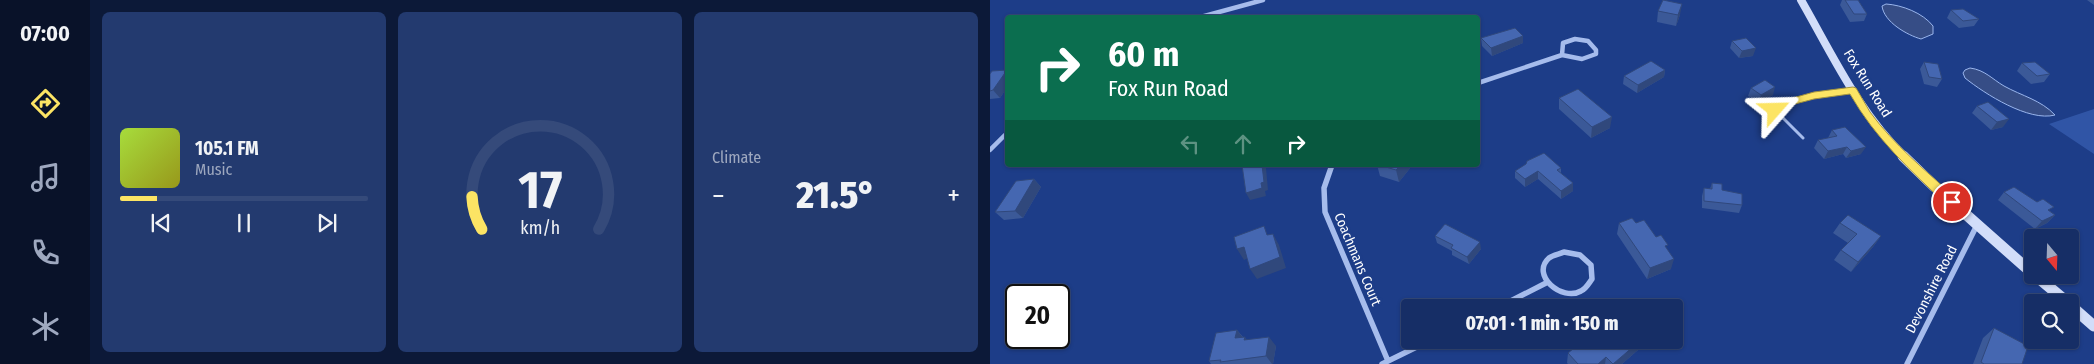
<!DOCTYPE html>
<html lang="en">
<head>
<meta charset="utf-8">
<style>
	body { margin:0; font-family:"Fira Sans Condensed",sans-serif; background:#233a6f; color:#f1f3f6; height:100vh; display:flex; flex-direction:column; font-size:19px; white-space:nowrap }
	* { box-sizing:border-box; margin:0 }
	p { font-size:16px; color:#9ea8bf }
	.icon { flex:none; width:28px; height:28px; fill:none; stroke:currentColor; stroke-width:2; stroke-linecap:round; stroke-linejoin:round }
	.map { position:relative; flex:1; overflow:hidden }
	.side { display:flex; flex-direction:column; gap:12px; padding:12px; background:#0c1938; width:900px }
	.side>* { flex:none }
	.guide { position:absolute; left:15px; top:15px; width:475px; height:152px; border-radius:5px; box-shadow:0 1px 4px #0004,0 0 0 1px #354a7a; background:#0b6e4f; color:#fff; overflow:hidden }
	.needle { width:32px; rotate:161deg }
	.buttons { position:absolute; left:1034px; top:229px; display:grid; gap:10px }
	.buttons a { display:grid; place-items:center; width:55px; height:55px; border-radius:5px; background:#162e66; box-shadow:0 1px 4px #0004,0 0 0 1px #354a7a; font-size:25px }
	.speed { position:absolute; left:15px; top:284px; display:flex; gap:10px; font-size:25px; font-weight:700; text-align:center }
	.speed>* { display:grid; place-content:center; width:65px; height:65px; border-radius:50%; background:#162e66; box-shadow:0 1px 4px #0004,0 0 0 1px #354a7a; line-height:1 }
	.speed .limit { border:2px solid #111; border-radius:8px; background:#fff; color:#111 }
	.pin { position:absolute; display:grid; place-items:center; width:42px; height:42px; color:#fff; margin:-21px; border:2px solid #fff; border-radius:50%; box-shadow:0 1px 5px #0007 }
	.me { position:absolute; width:55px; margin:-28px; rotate:65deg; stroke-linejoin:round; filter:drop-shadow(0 0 4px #0008) }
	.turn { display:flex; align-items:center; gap:18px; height:105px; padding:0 20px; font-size:22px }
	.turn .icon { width:65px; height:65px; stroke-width:2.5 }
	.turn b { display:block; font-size:35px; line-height:42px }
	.lanes { display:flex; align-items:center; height:48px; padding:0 20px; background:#0003; justify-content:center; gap:25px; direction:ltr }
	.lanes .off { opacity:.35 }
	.big { font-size:38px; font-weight:800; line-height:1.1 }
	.side .tile { flex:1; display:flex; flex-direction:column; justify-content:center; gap:8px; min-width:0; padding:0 18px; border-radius:8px; background:#233a6f }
	.side .dial { align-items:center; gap:0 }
	.dial svg { height:130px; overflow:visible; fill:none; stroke:#354a7a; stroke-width:7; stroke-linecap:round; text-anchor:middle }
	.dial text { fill:#f1f3f6; stroke:none }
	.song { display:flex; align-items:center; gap:15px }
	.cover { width:60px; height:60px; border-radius:8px; background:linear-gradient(135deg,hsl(80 70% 55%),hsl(60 70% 35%)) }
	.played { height:5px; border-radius:2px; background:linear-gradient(90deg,#fce464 15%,#354a7a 15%) }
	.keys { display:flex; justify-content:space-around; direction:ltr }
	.heat { display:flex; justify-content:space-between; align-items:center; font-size:28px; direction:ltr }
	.side .tiles { flex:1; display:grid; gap:12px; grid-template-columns:repeat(3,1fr) }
	.trip { position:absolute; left:411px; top:299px; width:282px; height:50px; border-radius:5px; background:#162e66; box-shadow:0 1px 4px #0004,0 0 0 1px #354a7a; font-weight:800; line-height:50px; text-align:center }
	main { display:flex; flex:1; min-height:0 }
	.menu { display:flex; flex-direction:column; width:90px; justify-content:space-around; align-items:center; background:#091229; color:#9ea8bf }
	.menu .icon { width:35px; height:35px }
	.menu .active { color:#fce464 }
	.menu b { font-size:22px; color:#f1f3f6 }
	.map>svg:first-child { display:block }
	.green { fill:#3055a6 }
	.water { fill:#364d86; stroke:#99b5ed }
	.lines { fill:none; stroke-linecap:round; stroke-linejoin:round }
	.lane { stroke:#a6bcec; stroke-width:3 }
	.street-far1 { stroke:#a6bcec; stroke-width:4.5 }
	.street { stroke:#a6bcec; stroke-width:5.5 }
	.secondary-far1 { stroke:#d2ddf9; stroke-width:8 }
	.secondary { stroke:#d2ddf9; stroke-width:11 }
	.wall { fill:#3b5998 }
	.shaded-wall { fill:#30487c }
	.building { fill:#4567b1; stroke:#30487c }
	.route { fill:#fce464; stroke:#a49441 }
	.labels { text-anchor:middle; stroke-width:5; stroke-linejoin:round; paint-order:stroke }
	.street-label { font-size:14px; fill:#fff; stroke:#1d3d88 }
</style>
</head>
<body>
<main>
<nav class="menu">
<b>07:00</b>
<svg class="icon active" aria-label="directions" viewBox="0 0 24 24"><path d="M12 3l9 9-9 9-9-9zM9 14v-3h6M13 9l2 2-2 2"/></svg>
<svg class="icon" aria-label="music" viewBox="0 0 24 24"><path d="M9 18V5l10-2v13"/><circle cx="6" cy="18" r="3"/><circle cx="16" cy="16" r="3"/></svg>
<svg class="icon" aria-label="phone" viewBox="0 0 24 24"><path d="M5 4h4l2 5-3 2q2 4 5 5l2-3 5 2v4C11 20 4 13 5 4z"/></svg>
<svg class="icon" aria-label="climate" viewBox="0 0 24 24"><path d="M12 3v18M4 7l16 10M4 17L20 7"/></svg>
</nav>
<section class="side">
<div class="tiles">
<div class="tile">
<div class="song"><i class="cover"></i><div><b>105.1 FM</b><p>Music</p></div></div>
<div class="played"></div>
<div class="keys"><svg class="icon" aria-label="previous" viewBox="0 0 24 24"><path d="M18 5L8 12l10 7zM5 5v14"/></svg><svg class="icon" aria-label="pause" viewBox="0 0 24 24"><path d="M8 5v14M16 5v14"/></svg><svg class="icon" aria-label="next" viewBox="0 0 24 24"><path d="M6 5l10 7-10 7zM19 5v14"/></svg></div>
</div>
<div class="tile dial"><svg viewBox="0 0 100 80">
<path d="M14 69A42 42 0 1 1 86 69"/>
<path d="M14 69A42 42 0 0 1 8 49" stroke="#fce464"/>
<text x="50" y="56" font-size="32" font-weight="700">17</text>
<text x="50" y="72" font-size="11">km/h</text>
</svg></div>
<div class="tile"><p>Climate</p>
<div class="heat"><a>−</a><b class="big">21.5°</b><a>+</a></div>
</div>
</div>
</section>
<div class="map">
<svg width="1104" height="364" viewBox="0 0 1104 364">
	<rect width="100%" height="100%" fill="#1d3d88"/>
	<path class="green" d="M1104,109V154L1059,124Z"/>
	<path class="water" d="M896,4C912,5 933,13 943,26V34L931,39C917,35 894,22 892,6Z
		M980,68C995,70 1002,79 1014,86C1032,96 1051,100 1065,115C1039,122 995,94 975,78L973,73L975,70Z"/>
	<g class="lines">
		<path class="lane" d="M813,138L785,110V106L824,96L863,90"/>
		<path class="street-far1" d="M207,18L273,0
			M585,39L598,41L606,50V54L592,59L572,55L573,43Z
			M488,83L572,55
			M0,150L18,132"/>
		<path class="street" d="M342,165L334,188L335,212L398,361
			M574,252L590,255L601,265L602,279C599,283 596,289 591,291C572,302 540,275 559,258C563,255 570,254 574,252Z
			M507,308L556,283
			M392,364L441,340
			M917,364L987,225"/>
		<path class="secondary-far1" d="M811,0C842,54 869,113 915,157"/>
		<path class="secondary" d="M913,156L945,187L1042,273
			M1045,275L1077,302
			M1080,305L1104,326"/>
	</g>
	<path class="wall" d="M852,0H868L877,14L874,21L860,22L850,5Z
		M1097,0H1104V5Z
		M961,10L989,19L984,26L969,28L957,18Z
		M668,11L690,15L686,26L667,22Z
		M533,36V43L502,56L492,46L491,38Z
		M742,41L763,56L749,58L740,48Z
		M934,62L952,79L947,87L934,84L930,69Z
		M1032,63L1060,74L1054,82L1041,84L1027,71Z
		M675,70L674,77L647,93L633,84L634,76Z
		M18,71V86L10,98L0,99V74Z
		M761,88L783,95L769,102L758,96Z
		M569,98L620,128L601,138L569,109Z
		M987,106L1013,127L1001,130L982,113Z
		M842,130L871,154L856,158L853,154L834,159L824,148L828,140L838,138Z
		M387,165H428L425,168L421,167L409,182L390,176Z
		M571,168V173L583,183V191L571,199L548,179L535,187L525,178V171Z
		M44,179L51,187L33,218L14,220L5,212Z
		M722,183L752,205L749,213L712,208V196L714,188L720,189Z
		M1014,192L1060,211L1065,215L1057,223L1045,229L1008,200Z
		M629,223H646L666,237L677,249L681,269L657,279L627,234Z
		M850,223L891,236L883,247L861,272L844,260L851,250L858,243L843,233Z
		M445,236L491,249L479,264L462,255V251L447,243Z
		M1004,328L1032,364H983L993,338Z
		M247,330L253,337L257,340L286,346L283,364H221L219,361Z
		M651,340L648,350L632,364H578L577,363L578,353Z"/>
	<path class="shaded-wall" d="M692,4L690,15L686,26L688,15Z
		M533,36V43L502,56L501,48Z
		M766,48L763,56L749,58L752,51Z
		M17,70L18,71V86L10,98L3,90Z
		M675,70L674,77L647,93L648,85Z
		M785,87L783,95L769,102L771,95Z
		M622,117L620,128L601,138L602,127Z
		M1019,119L1013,127L1001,130L1007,122Z
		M857,147L853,154L834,159L838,151Z
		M876,147L871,154L856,158L861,151Z
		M272,165H274L276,168L278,190L275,191L276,196L260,200L256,193L271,183Z
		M411,165H421V167L409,182L406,170Z
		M548,171V179L535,187V179Z
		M44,179L51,187L33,218L25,211Z
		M583,183V191L571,199V191Z
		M1065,215L1057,223L1045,229L1052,221Z
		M283,234L289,245L296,268L267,279L260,269Z
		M891,236L883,247L861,272L868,262Z
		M490,242L491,249L479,264L477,257Z
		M254,247L260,257L254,260L247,249Z
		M684,259L681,269L657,279L660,268Z
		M247,330L254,339L255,337L262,347L245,338Z
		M279,337L286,346L283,364H282L276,356Z
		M651,340L648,350L632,364H623Z
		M616,357L615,364H608Z"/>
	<path class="building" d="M673,0L692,4L688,15L668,11Z
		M855,0H868L877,14H864Z
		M973,9L989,19L973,21L961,10Z
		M525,28L533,36L501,48L491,38Z
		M756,38L766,48L752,51L742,41Z
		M661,61L675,70L648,85L634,76Z
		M934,62L948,64L952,79L939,77Z
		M1045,62L1060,74L1047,76L1032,63Z
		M17,70L3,90L0,91V74L2,71Z
		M775,80L785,87L771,95L761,88Z
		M588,89L622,117L602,127L569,98Z
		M998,102L1019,119L1007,122L987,106Z
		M855,127L876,147L861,151L857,147L838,151L828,140L847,136L842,130Z
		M554,153L571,168L567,170L583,183L571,191L548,171L535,179L525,171L536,164L537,161Z
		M252,165H272L274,182L271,183L272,188L256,193Z
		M389,165H411L406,170Z
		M44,179L25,211L5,212L26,181Z
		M722,183L732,184V190L752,194V205L714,201V188L722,189Z
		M1024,187L1047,202L1053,199L1064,207L1058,210L1065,215L1052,221L1014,192Z
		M858,215L891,236L868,262L851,250L867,234L850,223Z
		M642,218L646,223L654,220L666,237L671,235L678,245L675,246L684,259L660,268L629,223Z
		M455,224L490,242L477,257L461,248L463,245L445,236Z
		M274,226L277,235L283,234L290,257L260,269L254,247L247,249L244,237Z
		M1004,328L1038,346L1032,364H994L991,362Z
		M247,330L245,338L255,337L254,340L279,337L276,356L230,362L231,360L219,361L226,333Z
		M594,340H651L623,364L616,357L608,364H588L578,353Z"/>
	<path class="route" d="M863,87L866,88C871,96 875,104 880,112C904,145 936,171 966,198L967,202L966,205H957C921,171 885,138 860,94L824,99L790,108L789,113H785L780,110L781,104L824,92Z"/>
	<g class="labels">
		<g class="street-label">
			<text transform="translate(878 83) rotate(58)" y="5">Fox Run Road</text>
			<text transform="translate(368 259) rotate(67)" y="5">Coachmans Court</text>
			<text transform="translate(941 289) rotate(-63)" y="5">Devonshire Road</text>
		</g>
	</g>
</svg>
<div class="buttons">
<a><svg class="needle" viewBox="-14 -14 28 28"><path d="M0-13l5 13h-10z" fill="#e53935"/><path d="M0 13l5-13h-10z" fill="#9ea8bf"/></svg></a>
<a><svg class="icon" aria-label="search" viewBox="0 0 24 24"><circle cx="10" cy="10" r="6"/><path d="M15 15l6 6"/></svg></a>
</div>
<div class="speed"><div class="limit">20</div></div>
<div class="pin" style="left:962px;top:202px;background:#d93025"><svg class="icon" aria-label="arrive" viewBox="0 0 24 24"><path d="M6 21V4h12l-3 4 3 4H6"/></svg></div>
<svg class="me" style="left:785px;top:110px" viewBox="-20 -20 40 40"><path d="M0-17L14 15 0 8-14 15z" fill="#fce464" stroke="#fff" stroke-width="4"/></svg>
<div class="trip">07:01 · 1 min · 150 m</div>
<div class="guide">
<div class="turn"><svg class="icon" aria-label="right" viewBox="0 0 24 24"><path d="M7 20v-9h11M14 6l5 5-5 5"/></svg><div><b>60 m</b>Fox Run Road</div></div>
<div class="lanes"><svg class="icon off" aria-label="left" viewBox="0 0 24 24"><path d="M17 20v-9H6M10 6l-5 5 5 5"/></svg><svg class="icon off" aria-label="ahead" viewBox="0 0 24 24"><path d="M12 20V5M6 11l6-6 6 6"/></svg><svg class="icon" aria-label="right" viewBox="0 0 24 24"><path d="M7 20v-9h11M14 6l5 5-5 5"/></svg></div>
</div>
</div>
</main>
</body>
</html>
